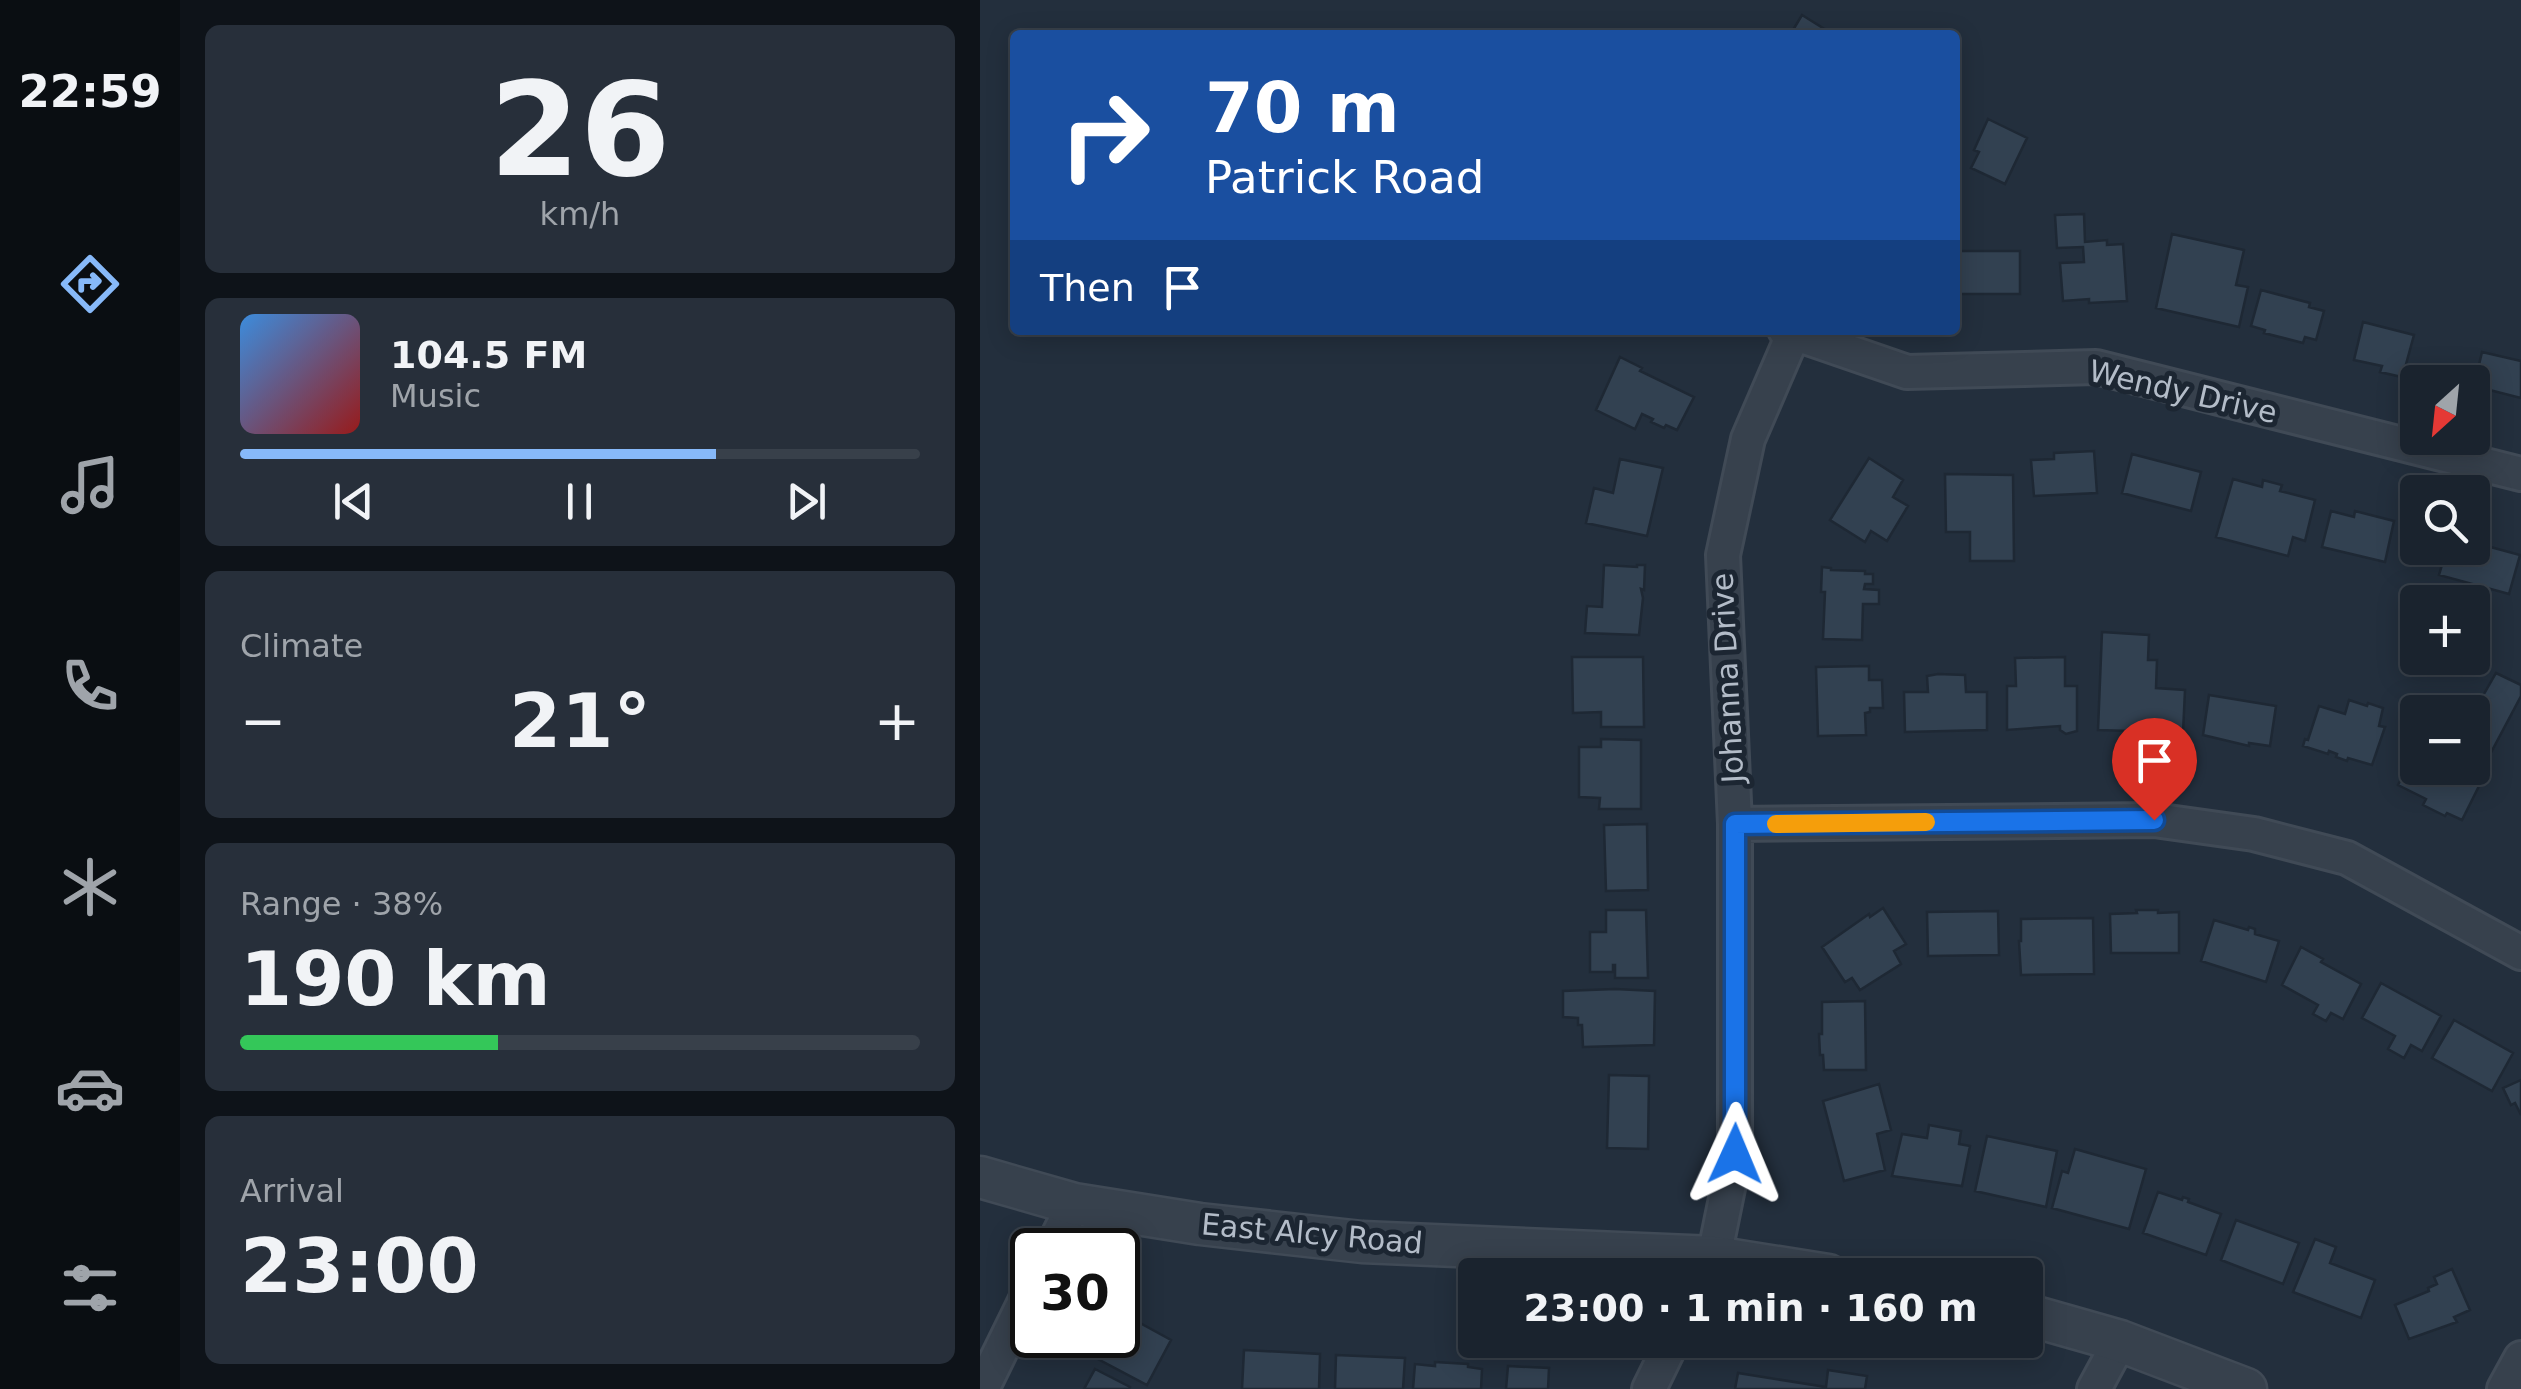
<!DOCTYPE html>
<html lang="en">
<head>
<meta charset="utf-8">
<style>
	body { margin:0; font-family:"DejaVu Sans",sans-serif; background:#272f3a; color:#f1f3f6; height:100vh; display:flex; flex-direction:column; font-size:38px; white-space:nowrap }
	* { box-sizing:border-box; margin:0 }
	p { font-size:32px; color:#9fa4aa }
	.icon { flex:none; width:55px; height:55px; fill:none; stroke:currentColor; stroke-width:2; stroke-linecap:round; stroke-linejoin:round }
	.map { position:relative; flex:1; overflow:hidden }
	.sheet { display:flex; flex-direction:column; gap:25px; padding:25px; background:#0e1319; width:800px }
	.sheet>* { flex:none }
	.guide { position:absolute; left:30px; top:30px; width:950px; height:305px; border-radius:10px; box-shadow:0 5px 25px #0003,0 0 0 2px #38404a; background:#1a4fa0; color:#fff; overflow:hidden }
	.needle { width:65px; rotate:207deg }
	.buttons { position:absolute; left:1420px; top:365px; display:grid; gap:20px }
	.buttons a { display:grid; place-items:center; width:90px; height:90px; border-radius:10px; background:#1a232e; box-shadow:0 5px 25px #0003,0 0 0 2px #38404a; font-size:50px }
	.speed { position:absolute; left:30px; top:1228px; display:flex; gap:20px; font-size:50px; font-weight:700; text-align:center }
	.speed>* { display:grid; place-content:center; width:130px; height:130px; border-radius:50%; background:#1a232e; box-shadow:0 5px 25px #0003,0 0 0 2px #38404a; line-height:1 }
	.speed .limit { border:5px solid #111; border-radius:15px; background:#fff; color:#111 }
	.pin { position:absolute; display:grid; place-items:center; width:85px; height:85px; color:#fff; margin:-102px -42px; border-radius:50% 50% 50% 0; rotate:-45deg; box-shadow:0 0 10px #0007 }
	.pin .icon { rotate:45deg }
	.me { position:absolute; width:110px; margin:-55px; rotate:1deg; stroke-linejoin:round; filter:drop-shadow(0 0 8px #0008) }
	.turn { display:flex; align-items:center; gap:35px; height:210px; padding:0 30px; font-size:45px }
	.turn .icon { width:130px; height:130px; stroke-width:2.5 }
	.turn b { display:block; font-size:70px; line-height:85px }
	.then { display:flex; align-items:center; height:95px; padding:0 30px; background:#0003; gap:20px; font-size:38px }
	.big { font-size:75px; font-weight:800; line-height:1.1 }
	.sheet .card { flex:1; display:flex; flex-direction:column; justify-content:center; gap:15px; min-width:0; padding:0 35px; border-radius:15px; background:#272f3a }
	.sheet .dial { align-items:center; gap:0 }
	.dial b { font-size:130px; line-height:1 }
	.song { display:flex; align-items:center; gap:30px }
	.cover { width:120px; height:120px; border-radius:15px; background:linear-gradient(135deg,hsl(210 70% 55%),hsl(0 70% 35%)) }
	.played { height:10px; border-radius:5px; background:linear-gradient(90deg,#87b9f9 70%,#38404a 70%) }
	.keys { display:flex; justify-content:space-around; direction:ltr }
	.heat { display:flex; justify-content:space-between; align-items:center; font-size:55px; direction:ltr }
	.charge { height:15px; border-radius:8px; background:linear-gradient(90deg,#34c759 38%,#38404a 0) }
	.trip { position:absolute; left:478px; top:1258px; width:585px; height:100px; border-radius:10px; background:#1a232e; box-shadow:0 5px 25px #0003,0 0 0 2px #38404a; font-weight:800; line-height:100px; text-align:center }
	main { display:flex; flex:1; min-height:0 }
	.tabs { display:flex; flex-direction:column; width:180px; justify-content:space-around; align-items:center; background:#0a0e12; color:#9fa4aa }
	.tabs .icon { width:70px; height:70px }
	.tabs .current { color:#87b9f9 }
	.tabs b { font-size:45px; color:#f1f3f6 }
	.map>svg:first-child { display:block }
	.building { fill:#324151; stroke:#1e2834; stroke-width:2.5 }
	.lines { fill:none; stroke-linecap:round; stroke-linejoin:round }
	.minor-casing { stroke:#404a56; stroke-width:38 }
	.tertiary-casing { stroke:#404a56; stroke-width:45 }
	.minor { stroke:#37414d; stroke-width:32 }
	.tertiary { stroke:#37414d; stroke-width:40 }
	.route-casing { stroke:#114b97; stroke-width:25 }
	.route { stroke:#1a73e8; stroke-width:18 }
	.slow { stroke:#f59e0b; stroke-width:18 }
	.labels { text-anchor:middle; stroke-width:10; stroke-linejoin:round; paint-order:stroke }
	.street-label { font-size:30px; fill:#b3bcc8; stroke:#1c2632 }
</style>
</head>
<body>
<main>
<nav class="tabs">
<b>22:59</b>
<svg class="icon current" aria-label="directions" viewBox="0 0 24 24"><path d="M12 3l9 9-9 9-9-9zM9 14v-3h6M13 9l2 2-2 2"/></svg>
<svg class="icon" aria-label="music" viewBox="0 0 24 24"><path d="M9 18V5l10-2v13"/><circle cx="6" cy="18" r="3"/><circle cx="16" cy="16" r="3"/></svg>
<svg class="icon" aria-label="phone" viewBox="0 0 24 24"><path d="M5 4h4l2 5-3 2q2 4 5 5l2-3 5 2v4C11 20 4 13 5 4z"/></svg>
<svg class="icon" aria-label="climate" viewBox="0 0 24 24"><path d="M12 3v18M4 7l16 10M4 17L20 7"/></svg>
<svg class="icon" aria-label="car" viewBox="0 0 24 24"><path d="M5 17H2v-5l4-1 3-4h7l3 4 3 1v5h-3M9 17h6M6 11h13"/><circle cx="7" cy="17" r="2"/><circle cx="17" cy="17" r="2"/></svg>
<svg class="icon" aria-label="filters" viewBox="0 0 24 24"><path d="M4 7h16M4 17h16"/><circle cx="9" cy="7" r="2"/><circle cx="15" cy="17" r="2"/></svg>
</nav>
<section class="sheet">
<div class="card dial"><b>26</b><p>km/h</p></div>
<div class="card">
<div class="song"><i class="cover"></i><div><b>104.5 FM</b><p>Music</p></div></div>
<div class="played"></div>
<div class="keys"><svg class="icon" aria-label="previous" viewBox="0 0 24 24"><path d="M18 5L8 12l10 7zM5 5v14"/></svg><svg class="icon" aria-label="pause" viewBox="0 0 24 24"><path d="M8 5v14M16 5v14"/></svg><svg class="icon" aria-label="next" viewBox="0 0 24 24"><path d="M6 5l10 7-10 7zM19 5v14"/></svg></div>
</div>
<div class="card"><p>Climate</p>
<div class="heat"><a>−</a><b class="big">21°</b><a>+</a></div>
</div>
<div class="card"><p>Range · 38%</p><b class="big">190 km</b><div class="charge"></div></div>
<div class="card"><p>Arrival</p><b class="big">23:00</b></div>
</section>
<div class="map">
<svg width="1541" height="1389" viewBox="0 0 1541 1389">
	<rect width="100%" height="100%" fill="#232f3d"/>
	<path class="building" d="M822,15L851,33L853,30L860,35H810Z
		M1008,119L1047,138L1025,184L991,168L999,152L994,150Z
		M1104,214L1105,242L1127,240V245L1143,244L1147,301L1109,303V299L1083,301L1080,263L1104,262L1103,247L1077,248L1075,215Z
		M1192,234L1264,250L1256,285L1268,287L1259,327L1176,308Z
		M975,251H1040V294H975Z
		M1281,290L1330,303L1329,307L1344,311L1336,340L1325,337L1323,343L1284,333L1285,330L1271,326Z
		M1383,322L1434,335L1425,368L1428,369L1426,378L1400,372L1402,366L1374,360Z
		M1502,352L1541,361V398L1494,386Z
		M640,357L662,368L660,371L714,397L697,430L686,425L684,428L671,422L673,419L662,414L655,429L616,410Z
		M1114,451L1117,493L1054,496L1051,460L1074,459V453Z
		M1152,454L1221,472L1211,511L1142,493Z
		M889,458L923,480L913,497L928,506L907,541L891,531L885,542L850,520Z
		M640,459L683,468L667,536L606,523L614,488L633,493Z
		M965,474L1033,475L1034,561H990V532H966Z
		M1253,479L1282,487L1283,480L1302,485L1300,491L1335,500L1325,541L1313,537L1308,556L1236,537Z
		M1351,511L1374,517L1375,511L1414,521L1405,562L1342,547Z
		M1492,542L1540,555L1529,594L1459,575L1467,548H1492Z
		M624,565L657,567V565H665L664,590L661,589L663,598L659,635L605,633L607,606L622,607Z
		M842,567L851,568V570L885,571V574H893V584H885L884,589L899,590V604H883L882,640L843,639L845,592H841Z
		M1122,632L1169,635L1168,660H1177L1176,688L1205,690L1203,733L1171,732V741L1148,740L1149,731L1118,730Z
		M592,657H663L664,727H621V712L593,713Z
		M1085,657V686H1097V731L1086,734L1080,730V726L1027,730V686H1036L1035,658Z
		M889,666V680H902L903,708H890V712L885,713L886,735L838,736L836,667Z
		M1516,673L1541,685V696L1506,762L1510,764L1482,820L1467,813L1465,816L1443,805L1446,799L1418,785L1437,749L1438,768H1492V715Z
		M958,674L985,675L986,692H1007V730L925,732L924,692H948L947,676Z
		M1229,695L1296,706L1290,746L1269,743V746L1223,735Z
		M1369,700L1387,706L1388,703L1403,708L1399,726L1405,727L1392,765L1368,758L1367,761L1356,757L1357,754L1349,751L1348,754L1323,746L1325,739L1328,740L1339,706L1365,714Z
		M621,739L661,740V809H619L620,798L599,797V747H621Z
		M667,824L668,890L626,891L624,825Z
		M903,908L926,944L914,951L921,964L880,990L872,978L865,982L842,947L889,914L890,917Z
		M626,910H666L668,978H635V965H633V972H610V932H626Z
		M1156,910H1178V913L1199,912V953H1131L1130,914L1157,913Z
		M1018,911L1019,955L948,956L947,912Z
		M1113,918L1114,974L1041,975L1039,941H1041V919Z
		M1234,920L1268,930L1269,927L1275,929V934L1299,941L1286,982L1221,961Z
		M1321,947L1343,959L1341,962L1381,984L1363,1019L1351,1013L1346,1021L1333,1014L1338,1005L1302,985Z
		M1401,983L1461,1016L1442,1051L1431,1045L1424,1058L1408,1049L1415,1036L1382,1018Z
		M635,989L675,991L674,1045L603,1047L602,1025H598V1018L583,1017V991Z
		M885,1001L886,1070H844L843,1055H840L839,1034H842V1002Z
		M1474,1020L1533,1053L1512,1091L1452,1058Z
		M629,1075L669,1076L668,1149L627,1148Z
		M1541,1080V1115L1535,1103L1531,1105L1523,1088Z
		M899,1084L911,1130L897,1134L905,1170L864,1181L843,1101Z
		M949,1125L981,1131L979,1144L990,1146L982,1186L912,1176L922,1134L947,1138Z
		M1007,1136L1077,1151L1066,1207L995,1191Z
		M1095,1149L1166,1169L1149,1229L1072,1208L1082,1171L1088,1173Z
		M1178,1192L1202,1200L1203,1197L1209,1199L1208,1202L1241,1214L1226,1255L1163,1233Z
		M1256,1220L1319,1243L1303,1284L1241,1260Z
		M1335,1239L1356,1247L1350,1263L1395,1280L1381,1318L1313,1292Z
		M1472,1269L1490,1310L1474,1317L1477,1322L1429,1339L1415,1305L1449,1291L1448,1288L1457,1284L1454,1277Z
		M138,1311L191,1340L167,1385L116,1358L128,1335H138Z
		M264,1350L340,1354L339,1389H262Z
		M356,1355L425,1358L423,1389H355Z
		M455,1362L488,1364V1367L502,1369L501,1389H433L435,1364L455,1366Z
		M528,1366L569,1368L568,1389H526Z
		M115,1369L150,1387L149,1389H104Z
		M848,1370L887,1376L885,1389H755L758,1373L846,1387Z"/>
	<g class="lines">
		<defs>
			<path id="minor" d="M805,330L927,372L1116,367L1541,474
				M755,824L1174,820L1274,834L1367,858L1541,953
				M71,1250L94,1204
				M725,1275L734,1257L755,1154V824L743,555L768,439L815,330
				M2,1389L52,1287
				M669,1389L693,1340
				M1114,1389L1140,1341
				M1524,1389L1541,1358"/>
			<path id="tertiary" d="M0,1177L94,1204L220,1224L382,1242L734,1257L848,1275
				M1045,1314L1140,1341L1266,1389"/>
		</defs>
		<use href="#minor" class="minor-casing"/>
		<use href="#tertiary" class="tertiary-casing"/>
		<use href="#minor" class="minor"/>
		<use href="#tertiary" class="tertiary"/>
	</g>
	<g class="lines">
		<defs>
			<path id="route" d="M755,1154V824L1174,820"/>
		</defs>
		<use href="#route" class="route-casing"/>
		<use href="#route" class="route"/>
		<path class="slow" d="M796,824L946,822"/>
	</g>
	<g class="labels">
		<g class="street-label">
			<text transform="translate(1203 392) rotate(13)" y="10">Wendy Drive</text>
			<text transform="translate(748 678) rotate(-93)" y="10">Johanna Drive</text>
			<text transform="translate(332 1234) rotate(5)" y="10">East Alcy Road</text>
		</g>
	</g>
</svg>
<div class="buttons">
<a><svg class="needle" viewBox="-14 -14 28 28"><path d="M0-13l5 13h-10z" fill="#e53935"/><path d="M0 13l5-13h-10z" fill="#9fa4aa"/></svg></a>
<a><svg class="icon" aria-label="search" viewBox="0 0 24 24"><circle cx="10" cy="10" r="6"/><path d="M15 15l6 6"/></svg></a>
<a>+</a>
<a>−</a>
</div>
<div class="speed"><div class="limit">30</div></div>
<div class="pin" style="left:1174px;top:820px;background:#d93025"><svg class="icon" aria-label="arrive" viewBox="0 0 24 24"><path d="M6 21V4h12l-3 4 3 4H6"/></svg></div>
<svg class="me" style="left:755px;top:1154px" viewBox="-20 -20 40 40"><path d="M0-17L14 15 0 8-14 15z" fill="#1a73e8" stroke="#fff" stroke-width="4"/></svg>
<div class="trip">23:00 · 1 min · 160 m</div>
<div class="guide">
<div class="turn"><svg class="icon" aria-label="right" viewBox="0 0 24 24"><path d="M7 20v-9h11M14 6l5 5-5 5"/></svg><div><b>70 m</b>Patrick Road</div></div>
<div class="then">Then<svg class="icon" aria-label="arrive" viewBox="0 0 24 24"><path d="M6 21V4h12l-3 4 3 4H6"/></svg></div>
</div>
</div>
</main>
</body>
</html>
